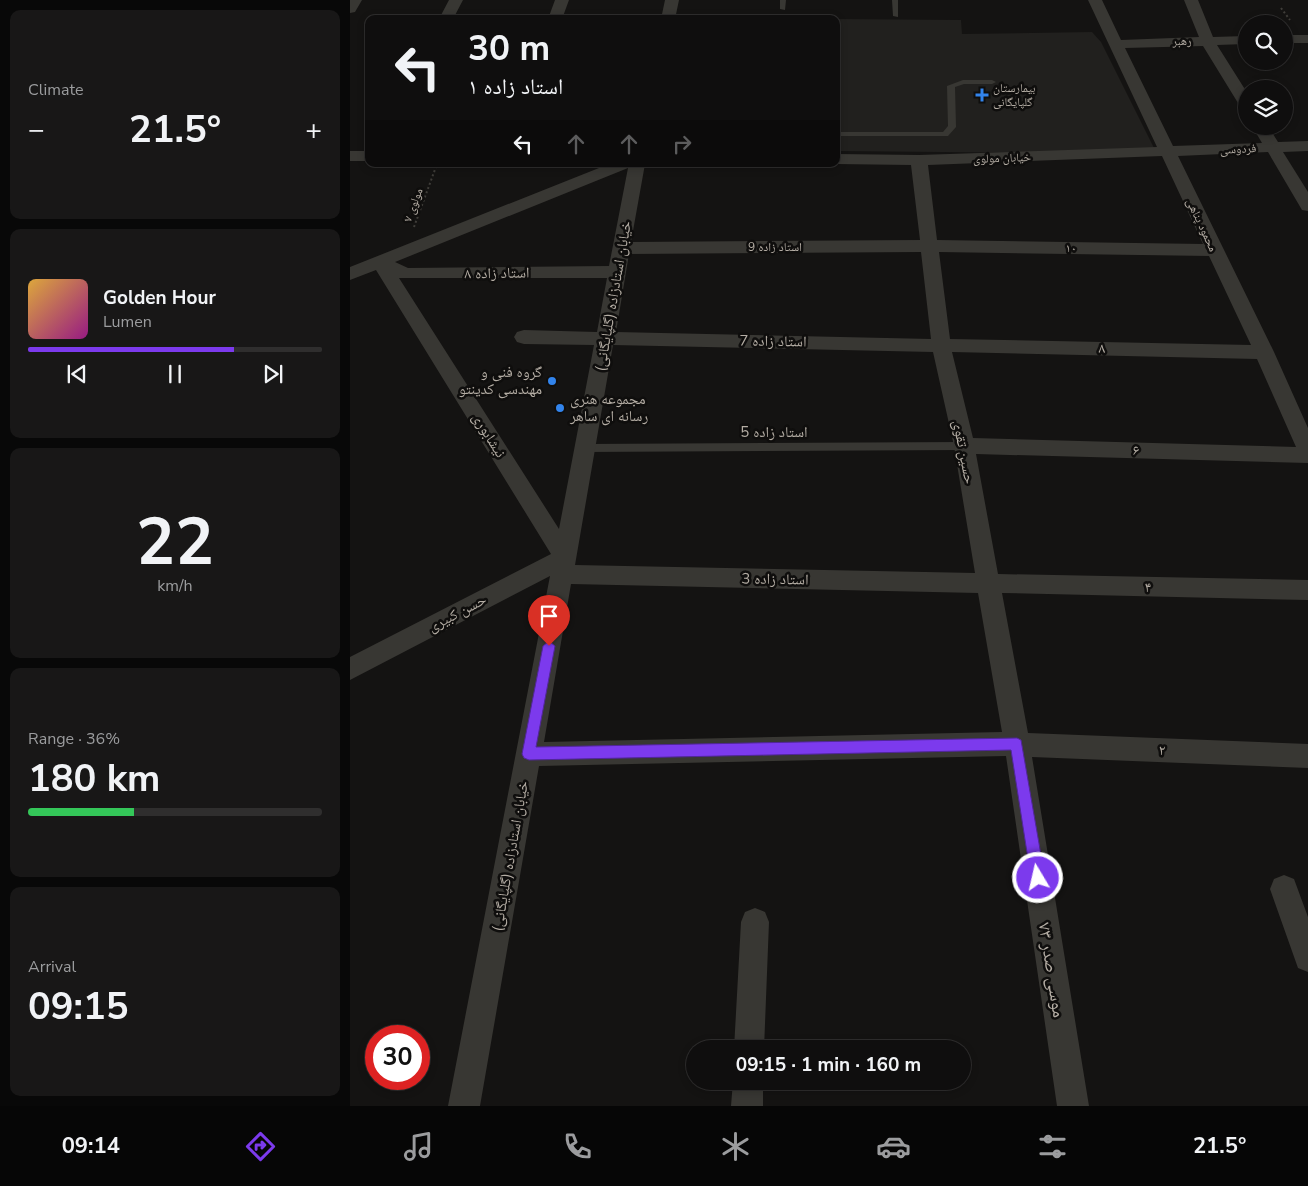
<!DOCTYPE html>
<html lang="en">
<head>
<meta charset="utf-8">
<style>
	body { margin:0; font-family:"Nunito Sans","Noto Naskh Arabic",sans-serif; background:#181717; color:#f1f3f6; height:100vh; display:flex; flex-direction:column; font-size:19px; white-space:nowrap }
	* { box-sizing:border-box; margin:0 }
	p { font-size:16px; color:#9b9c9e }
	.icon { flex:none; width:28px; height:28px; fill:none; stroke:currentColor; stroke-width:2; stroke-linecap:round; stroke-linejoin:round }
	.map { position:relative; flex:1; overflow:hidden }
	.panel { display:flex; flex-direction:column; gap:10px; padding:10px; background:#080808; width:350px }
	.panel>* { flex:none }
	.hud { position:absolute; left:15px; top:15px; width:475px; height:152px; border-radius:10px; box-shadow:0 2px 8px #0003,0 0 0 1px #2f2e2e; background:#0f0e0e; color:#f1f3f6; overflow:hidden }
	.buttons { position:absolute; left:888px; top:15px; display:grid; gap:10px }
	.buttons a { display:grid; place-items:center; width:55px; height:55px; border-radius:50%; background:#0f0e0e; box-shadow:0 2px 8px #0003,0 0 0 1px #2f2e2e; font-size:25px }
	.speed { position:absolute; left:15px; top:1025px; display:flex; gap:10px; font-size:25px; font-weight:700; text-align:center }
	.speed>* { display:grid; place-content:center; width:65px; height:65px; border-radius:50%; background:#0f0e0e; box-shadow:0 2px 8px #0003,0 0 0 1px #2f2e2e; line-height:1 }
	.speed .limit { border:8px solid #d22; background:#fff; color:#111 }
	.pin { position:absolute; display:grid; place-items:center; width:42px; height:42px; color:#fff; margin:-51px -21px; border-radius:50% 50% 50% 0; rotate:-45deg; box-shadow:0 0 5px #0007 }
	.pin .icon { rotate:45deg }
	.me { position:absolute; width:55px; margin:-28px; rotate:351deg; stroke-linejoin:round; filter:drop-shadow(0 0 4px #0008) }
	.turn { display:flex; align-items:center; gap:18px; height:105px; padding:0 20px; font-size:22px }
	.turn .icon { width:65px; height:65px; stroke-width:2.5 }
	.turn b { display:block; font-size:35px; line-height:42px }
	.lanes { display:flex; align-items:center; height:48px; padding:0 20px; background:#0003; justify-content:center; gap:25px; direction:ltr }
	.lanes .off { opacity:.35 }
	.big { font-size:38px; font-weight:700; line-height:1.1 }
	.panel .card { flex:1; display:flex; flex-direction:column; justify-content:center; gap:8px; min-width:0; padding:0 18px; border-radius:10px; background:#181717 }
	.panel .dial { align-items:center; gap:0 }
	.dial b { font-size:65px; line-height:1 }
	.song { display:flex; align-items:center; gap:15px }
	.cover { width:60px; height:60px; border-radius:8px; background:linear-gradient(135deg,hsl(40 70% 55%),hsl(310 70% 35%)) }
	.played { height:5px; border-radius:2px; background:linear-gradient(90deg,#7c3aed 70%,#2f2e2e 70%) }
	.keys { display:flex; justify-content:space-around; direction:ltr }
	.heat { display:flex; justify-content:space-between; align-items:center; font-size:28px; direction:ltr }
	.charge { height:8px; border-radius:4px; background:linear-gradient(90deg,#34c759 36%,#2f2e2e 0) }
	.trip { position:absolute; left:336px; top:1040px; width:285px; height:50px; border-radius:25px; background:#0f0e0e; box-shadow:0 2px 8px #0003,0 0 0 1px #2f2e2e; font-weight:700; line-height:50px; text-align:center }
	.tabs { display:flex; height:80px; justify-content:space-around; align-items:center; background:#060606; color:#9b9c9e }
	.tabs .icon { width:35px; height:35px }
	.tabs .current { color:#7c3aed }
	.tabs b { font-size:22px; color:#f1f3f6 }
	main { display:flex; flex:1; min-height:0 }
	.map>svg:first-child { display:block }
	.built { fill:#21201e }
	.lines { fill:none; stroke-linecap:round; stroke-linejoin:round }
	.path { stroke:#3f3d39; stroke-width:2; stroke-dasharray:2 2.5; stroke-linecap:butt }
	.lane { fill:#383733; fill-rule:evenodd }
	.street { fill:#383733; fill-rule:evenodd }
	.route { fill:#7c3aed; stroke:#51269a }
	.poi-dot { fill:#3284ec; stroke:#0f0e0d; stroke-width:2 }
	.labels { text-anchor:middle; stroke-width:5; stroke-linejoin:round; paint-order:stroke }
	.far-street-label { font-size:12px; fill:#b4ada4; stroke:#0f0e0d }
	.far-poi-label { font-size:12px; fill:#b4ada4; stroke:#0f0e0d; text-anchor:start }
	.street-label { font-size:15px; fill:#b4ada4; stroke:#0f0e0d }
	.poi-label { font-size:15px; fill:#b4ada4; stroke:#0f0e0d; text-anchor:end }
	.near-street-label { font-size:18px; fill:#b4ada4; stroke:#0f0e0d }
</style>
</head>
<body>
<main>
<section class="panel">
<div class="card"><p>Climate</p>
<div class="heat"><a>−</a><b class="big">21.5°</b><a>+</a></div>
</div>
<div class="card">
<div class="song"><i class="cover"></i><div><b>Golden Hour</b><p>Lumen</p></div></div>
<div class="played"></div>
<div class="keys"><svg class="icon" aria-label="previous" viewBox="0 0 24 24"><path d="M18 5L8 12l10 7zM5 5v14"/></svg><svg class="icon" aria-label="pause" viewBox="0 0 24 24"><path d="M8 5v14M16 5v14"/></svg><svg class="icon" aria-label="next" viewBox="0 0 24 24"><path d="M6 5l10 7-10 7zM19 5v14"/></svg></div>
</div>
<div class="card dial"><b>22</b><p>km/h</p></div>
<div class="card"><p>Range · 36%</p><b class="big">180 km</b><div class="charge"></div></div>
<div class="card"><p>Arrival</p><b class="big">09:15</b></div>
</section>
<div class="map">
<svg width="958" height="1106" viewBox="0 0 958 1106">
	<rect width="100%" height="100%" fill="#141312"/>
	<path class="built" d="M486,19L611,20L612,34L742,32L751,42L804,148L797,154L486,151Z"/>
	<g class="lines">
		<path class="path" d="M931,8L940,20
			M64,227L87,164"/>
		<path class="lane" d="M430,0H436L435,10L430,9Z
			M542,0H548V17L543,16Z
			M613,80H642L646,82L642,84H614L605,87L606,127L598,136H486V132H593L598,126L597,86Z
			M614,442L619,446L614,450L235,452L230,448L235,444Z"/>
		<path class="street" d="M0,0H12L5,12L0,13Z
			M99,0H113L103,19H89Z
			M205,0H219L212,19H198Z
			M315,0H329L325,19H311Z
			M738,0H752L771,40L849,37L834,0H848L863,37L896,36V44L867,45L896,91V108L888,103L853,46L775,48L823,146L912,143L902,126H918L928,142L958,141V151L933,152L958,192V211L952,210L918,152L828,156L924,352L958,428V463L626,454L648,574L958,580V600L652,593L678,733L958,744V768L682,757L739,1106H707L656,756L189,766L130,1106H98L200,576L0,680V657L201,554L26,270L0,280V267L259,164H295L281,242L570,240L561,165L486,164V154L569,155L807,147ZM812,156L853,244L587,240L578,165ZM278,168L259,266L58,268L45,262ZM571,252L581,339L266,332L279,254ZM589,252L859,256L901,345L600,339ZM49,278H257L247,332L174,330L167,332L164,337L167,342L174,344L244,345L209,529ZM263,345L583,352L604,446L625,573L225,565ZM602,352L907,359L946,447L623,438ZM221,584L628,593L652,732L194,742Z
			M934,35H958V43H934Z
			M0,151H19V161H0Z
			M934,875L944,879L958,917V972L948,968L920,889L924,879Z
			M405,908L415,912L419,922L414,1049H384L391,922L395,912Z
			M383,1081H413V1106H381Z"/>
	</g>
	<path class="route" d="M199,641L205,646L186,747L667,738L671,740L695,878L693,882L688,885L683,882L681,878L661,750L179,760L174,758L172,754L193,646Z"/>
	<g class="poi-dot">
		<path d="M629.5 87.5h5v5h5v5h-5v5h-5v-5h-5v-5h5z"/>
		<circle cx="202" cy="381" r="5"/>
		<circle cx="210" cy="408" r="5"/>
	</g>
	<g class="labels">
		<g class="far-street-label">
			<text transform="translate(832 41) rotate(-2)" y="4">رهبر</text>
			<text transform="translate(888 149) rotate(-3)" y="4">فردوسی</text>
			<text transform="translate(652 158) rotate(-2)" y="4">خیابان مولوی</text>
			<text transform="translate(63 205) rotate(-70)" y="4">مولوی ۷</text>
			<text transform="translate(852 225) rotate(65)" y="4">محمود پناهی</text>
			<text x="425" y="251">استاد زاده 9</text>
			<text transform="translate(721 248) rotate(1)" y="4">۱۰</text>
		</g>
		<g class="far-poi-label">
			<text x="643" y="92">بیمارستان<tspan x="643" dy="14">گلپایگانی</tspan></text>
		</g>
		<g class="street-label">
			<text transform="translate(147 273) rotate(-1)" y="5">استاد زاده ۸</text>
			<text transform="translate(263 296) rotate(-80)" y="5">خیابان استادزاده (گلپایگانی)</text>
			<text transform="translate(423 341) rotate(1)" y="5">استاد زاده 7</text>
			<text transform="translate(752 348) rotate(1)" y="5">۸</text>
			<text x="424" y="437">استاد زاده 5</text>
			<text transform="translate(139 435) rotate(58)" y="5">نیشابوری</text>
			<text transform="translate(786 450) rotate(1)" y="5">۶</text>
			<text transform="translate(614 452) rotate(79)" y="5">حسین تقوی</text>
			<text transform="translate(425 579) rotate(1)" y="5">استاد زاده 3</text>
			<text transform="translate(798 587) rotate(1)" y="5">۴</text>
			<text transform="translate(107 613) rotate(-28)" y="5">حسن کبیری</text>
			<text transform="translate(812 750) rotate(2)" y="5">۲</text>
			<text transform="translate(160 856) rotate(-80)" y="5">خیابان استادزاده (گلپایگانی)</text>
		</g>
		<g class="poi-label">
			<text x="192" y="377">گروه فنی و<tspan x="192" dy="17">مهندسی کدینتو</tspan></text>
			<text x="220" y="404" text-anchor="start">مجموعه هنری<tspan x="220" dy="17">رسانه ای ساهر</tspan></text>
		</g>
		<g class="near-street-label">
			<text transform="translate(702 970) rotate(81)" y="6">موسی صدر ۷۳</text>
		</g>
	</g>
</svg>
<div class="buttons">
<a><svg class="icon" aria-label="search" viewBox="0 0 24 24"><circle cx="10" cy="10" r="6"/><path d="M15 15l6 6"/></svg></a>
<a><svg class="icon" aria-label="layers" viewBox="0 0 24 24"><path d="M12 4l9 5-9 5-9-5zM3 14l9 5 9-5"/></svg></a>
</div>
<div class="speed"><div class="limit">30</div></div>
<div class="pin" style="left:199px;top:646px;background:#d93025"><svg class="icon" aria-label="arrive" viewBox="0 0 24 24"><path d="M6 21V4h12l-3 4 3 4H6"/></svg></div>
<svg class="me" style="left:688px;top:878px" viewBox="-20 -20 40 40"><circle r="17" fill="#7c3aed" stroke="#fff" stroke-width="3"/><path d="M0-11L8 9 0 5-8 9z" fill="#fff"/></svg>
<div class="trip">09:15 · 1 min · 160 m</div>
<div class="hud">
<div class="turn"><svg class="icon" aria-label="left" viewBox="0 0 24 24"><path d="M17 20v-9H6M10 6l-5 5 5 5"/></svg><div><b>30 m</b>استاد زاده ۱</div></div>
<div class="lanes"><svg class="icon" aria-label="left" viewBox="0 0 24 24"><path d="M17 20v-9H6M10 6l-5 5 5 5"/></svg><svg class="icon off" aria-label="ahead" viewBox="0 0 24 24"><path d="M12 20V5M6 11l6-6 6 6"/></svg><svg class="icon off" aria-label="ahead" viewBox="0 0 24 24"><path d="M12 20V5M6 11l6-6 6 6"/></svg><svg class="icon off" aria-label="right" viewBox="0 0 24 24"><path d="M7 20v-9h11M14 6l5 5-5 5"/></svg></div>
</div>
</div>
</main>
<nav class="tabs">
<b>09:14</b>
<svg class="icon current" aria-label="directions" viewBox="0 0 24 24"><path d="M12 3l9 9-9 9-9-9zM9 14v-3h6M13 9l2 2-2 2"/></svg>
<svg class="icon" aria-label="music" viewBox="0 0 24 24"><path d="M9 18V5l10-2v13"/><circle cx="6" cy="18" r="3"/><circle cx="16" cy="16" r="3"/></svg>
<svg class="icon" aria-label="phone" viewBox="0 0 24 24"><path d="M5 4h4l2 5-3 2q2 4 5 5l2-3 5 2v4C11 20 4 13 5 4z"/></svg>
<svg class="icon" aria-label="climate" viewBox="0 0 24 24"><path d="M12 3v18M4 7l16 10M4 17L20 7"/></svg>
<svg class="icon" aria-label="car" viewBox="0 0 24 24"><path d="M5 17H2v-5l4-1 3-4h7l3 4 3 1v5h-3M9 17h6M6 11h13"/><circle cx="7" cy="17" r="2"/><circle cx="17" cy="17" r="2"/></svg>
<svg class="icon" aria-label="filters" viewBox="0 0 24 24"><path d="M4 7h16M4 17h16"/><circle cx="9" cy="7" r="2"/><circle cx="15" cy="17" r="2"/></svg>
<b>21.5°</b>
</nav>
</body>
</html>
